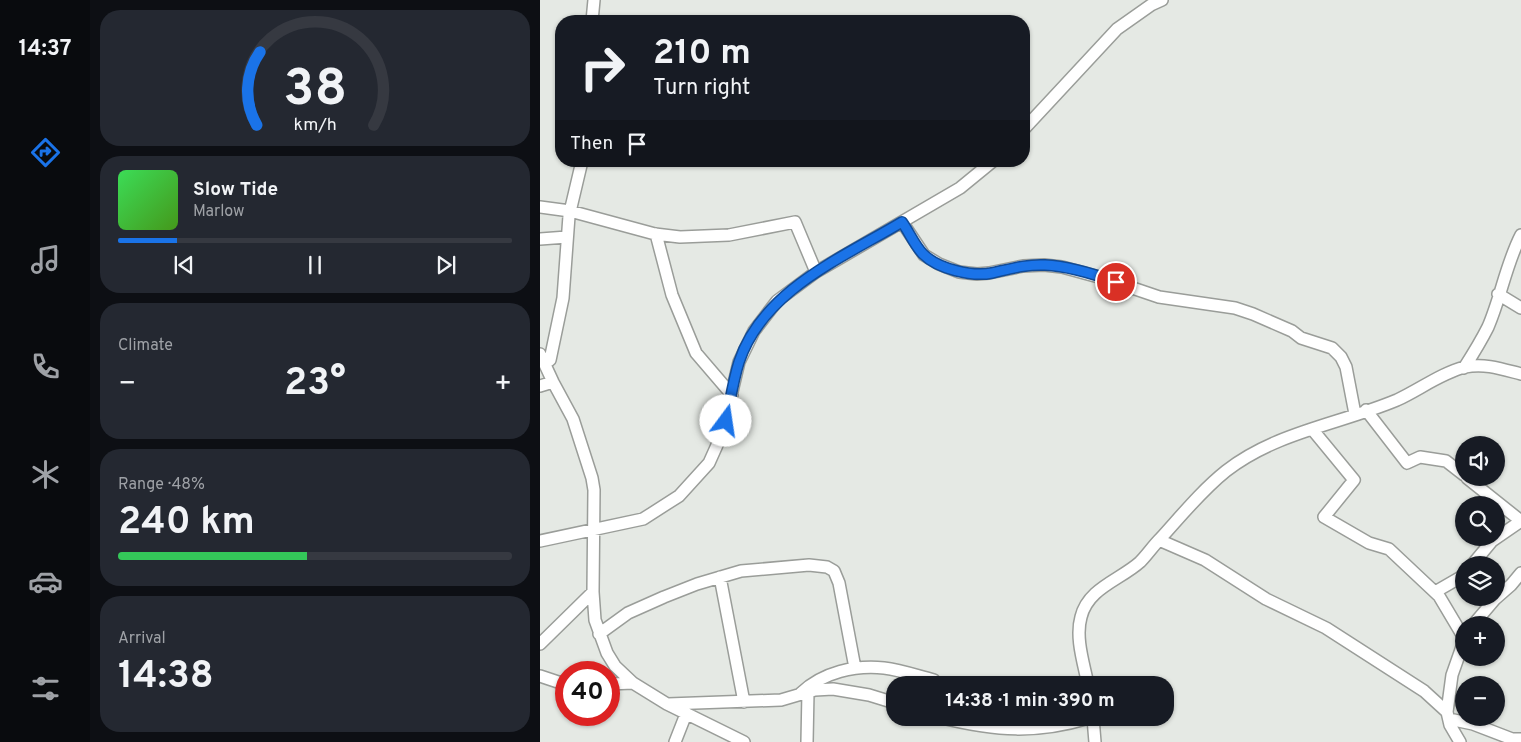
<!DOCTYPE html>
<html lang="en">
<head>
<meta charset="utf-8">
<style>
	body { margin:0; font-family:Overpass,sans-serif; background:#242831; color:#f1f3f6; height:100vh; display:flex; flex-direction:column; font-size:19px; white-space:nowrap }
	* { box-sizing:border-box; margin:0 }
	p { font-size:16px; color:#9ea1a6 }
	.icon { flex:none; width:28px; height:28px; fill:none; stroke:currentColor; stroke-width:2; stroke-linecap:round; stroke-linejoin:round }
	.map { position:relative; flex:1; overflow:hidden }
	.panel { display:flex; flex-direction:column; gap:10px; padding:10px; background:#0d0f14; width:450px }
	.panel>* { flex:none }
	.top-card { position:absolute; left:15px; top:15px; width:475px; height:152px; border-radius:20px; box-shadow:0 1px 4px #0004; background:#171b24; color:#f1f3f6; overflow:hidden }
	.controls { position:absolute; left:915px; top:436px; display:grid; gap:10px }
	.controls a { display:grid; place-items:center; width:50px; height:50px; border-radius:50%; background:#171b24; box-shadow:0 1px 4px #0004; font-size:25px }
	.speed { position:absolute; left:15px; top:661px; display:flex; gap:10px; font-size:25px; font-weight:700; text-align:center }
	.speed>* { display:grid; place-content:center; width:65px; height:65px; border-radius:50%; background:#171b24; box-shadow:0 1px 4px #0004; line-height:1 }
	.speed .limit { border:8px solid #d22; background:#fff; color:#111 }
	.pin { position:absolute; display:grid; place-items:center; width:42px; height:42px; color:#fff; margin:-21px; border:2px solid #fff; border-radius:50%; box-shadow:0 1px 5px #0007 }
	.me { position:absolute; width:55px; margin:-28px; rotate:14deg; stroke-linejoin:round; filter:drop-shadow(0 0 4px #0008) }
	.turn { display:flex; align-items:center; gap:18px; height:105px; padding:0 15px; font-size:22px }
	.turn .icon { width:65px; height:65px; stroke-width:2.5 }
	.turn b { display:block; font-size:35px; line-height:42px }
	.then { display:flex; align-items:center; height:48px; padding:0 15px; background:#0003; gap:10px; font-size:19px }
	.big { font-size:38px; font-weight:700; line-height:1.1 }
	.panel .widget { flex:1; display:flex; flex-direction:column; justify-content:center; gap:8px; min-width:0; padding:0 18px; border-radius:20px; background:#242831 }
	.panel .dial { align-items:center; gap:0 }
	.dial svg { height:130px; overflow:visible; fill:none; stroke:#363941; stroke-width:7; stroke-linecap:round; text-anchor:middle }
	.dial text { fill:#f1f3f6; stroke:none }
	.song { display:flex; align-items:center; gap:15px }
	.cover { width:60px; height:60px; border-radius:8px; background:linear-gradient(135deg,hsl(130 70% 55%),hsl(100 70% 35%)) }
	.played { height:5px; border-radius:2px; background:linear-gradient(90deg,#1a73e8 15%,#363941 15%) }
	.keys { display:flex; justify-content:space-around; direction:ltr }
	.heat { display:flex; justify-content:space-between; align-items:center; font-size:28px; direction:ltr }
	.charge { height:8px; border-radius:4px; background:linear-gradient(90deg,#34c759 48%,#363941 0) }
	.trip { position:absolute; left:346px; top:676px; width:288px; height:50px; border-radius:20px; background:#171b24; box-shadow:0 1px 4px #0004; font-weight:700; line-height:50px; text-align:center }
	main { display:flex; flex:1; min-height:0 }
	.tab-bar { display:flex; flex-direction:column; width:90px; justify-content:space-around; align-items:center; background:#090b0e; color:#9ea1a6 }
	.tab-bar .icon { width:35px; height:35px }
	.tab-bar .selected { color:#1a73e8 }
	.tab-bar b { font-size:22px; color:#f1f3f6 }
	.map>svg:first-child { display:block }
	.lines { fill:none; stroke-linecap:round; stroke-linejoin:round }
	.minor-casing { stroke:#9a9d99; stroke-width:14 }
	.minor { stroke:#fff; stroke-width:11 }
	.route-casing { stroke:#114b97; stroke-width:12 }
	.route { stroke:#1a73e8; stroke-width:9 }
</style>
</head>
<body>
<main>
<nav class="tab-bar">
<b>14:37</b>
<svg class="icon selected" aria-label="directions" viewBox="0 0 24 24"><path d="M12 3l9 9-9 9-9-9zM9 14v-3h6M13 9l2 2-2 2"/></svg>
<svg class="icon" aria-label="music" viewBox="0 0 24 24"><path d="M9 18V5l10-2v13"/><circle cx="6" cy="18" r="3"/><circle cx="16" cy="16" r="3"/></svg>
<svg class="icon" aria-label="phone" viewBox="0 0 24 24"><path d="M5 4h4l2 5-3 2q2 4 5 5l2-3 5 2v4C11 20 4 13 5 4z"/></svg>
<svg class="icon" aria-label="climate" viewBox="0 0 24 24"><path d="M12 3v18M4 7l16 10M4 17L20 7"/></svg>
<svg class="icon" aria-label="car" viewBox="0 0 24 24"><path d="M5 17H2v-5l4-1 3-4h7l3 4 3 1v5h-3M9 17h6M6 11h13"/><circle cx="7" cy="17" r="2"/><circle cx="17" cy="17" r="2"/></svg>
<svg class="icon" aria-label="filters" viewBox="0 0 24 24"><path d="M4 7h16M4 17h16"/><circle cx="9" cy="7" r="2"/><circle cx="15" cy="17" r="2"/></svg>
</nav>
<section class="panel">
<div class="widget dial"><svg viewBox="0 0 100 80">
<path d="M14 69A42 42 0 1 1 86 69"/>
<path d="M14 69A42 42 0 0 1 16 24" stroke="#1a73e8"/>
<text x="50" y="56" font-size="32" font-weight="700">38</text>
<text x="50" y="72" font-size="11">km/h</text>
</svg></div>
<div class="widget">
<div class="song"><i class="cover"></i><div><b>Slow Tide</b><p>Marlow</p></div></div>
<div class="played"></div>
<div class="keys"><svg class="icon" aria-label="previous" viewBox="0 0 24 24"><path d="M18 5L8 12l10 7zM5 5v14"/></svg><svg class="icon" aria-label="pause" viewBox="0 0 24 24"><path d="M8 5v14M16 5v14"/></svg><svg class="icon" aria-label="next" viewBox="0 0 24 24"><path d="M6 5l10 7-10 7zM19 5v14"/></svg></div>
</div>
<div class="widget"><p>Climate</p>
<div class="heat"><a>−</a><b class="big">23°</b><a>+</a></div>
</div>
<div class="widget"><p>Range · 48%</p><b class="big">240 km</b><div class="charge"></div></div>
<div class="widget"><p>Arrival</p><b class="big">14:38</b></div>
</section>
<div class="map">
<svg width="981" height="742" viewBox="0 0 981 742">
	<rect width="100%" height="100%" fill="#e5e9e4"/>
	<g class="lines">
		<defs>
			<path id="minor" d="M52,21L54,0
				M484,129L577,29L611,5L622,0
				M0,207L30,211L115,234L140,237L189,235L255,222L276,272
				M362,222L384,255L399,264L419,272L437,274L449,273L483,266L504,265L522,267L566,279L619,297L695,308L713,314L752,331L761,338L792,348L801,357L806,367L815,414
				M116,234L132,295L156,353L192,395
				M0,239L27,237
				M958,294L981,308
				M0,354L13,382L33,419L52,478L54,490L53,592L55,620L67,653L75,666L93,683L127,704L204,742
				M5,363L10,360L23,298L29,216L42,161
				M924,368C933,354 941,341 948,327C961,297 966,264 981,235
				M0,386L13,382
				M826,410L867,463L880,457L906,461L924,475
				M772,429L814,480L784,517L829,543L849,549L899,596L924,638
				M927,478L981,521L952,541L932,565
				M619,540L665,560L726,599L786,628L884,691L907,712
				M0,541L103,519L139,496L169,463L182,434L199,362L214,331L237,301L276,272L420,188L453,161
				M180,577L204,702
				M895,592L921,577L924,574
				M933,625L955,599L971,585L981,573
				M59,634L88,613L124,597L157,584L201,571L269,565L287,567L294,571L299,583L315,668
				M0,644L53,592
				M0,676L18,682L26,683
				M69,684L93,683
				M548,685C544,664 535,638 541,617C548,588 580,580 600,562C607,555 613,546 620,539C641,516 661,491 686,471C736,432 800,424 857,400C879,390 901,373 925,367C945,363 962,369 981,374
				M261,693C283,672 315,665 344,668C361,670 378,676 394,680
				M128,704L241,700L275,690L293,689L329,695L355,703
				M402,718C456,731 496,734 549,718
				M553,718L555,742
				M909,719L933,724L972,739H981
				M135,742L146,714
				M267,742L268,692
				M920,742L910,725L907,712L912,675L924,641"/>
		</defs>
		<use href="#minor" class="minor-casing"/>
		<use href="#minor" class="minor"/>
	</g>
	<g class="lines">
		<defs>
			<path id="route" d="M186,421C190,402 193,381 199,362C223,290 302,258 362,222C369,232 375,246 383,254C398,269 432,277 452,273C470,269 487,264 505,265C529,266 554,274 576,282"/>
		</defs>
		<use href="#route" class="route-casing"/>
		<use href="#route" class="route"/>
	</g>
</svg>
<div class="controls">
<a><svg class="icon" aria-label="sound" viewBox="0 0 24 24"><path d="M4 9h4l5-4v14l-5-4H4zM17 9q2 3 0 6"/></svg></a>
<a><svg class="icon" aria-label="search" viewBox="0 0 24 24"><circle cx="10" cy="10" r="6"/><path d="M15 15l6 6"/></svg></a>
<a><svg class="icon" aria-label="layers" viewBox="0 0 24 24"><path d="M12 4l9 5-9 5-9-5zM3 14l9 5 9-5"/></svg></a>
<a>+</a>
<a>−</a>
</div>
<div class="speed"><div class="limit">40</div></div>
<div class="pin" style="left:576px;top:282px;background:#d93025"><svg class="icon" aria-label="arrive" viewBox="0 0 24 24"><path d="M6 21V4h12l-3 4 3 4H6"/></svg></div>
<svg class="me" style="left:186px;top:421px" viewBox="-20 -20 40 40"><circle r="19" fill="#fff"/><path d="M0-13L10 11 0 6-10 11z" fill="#1a73e8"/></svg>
<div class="trip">14:38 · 1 min · 390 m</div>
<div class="top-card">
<div class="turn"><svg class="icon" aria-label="right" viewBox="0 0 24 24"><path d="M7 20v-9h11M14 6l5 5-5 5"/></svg><div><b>210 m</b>Turn right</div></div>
<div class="then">Then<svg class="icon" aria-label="arrive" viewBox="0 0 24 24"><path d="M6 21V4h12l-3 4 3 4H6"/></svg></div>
</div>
</div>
</main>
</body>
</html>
